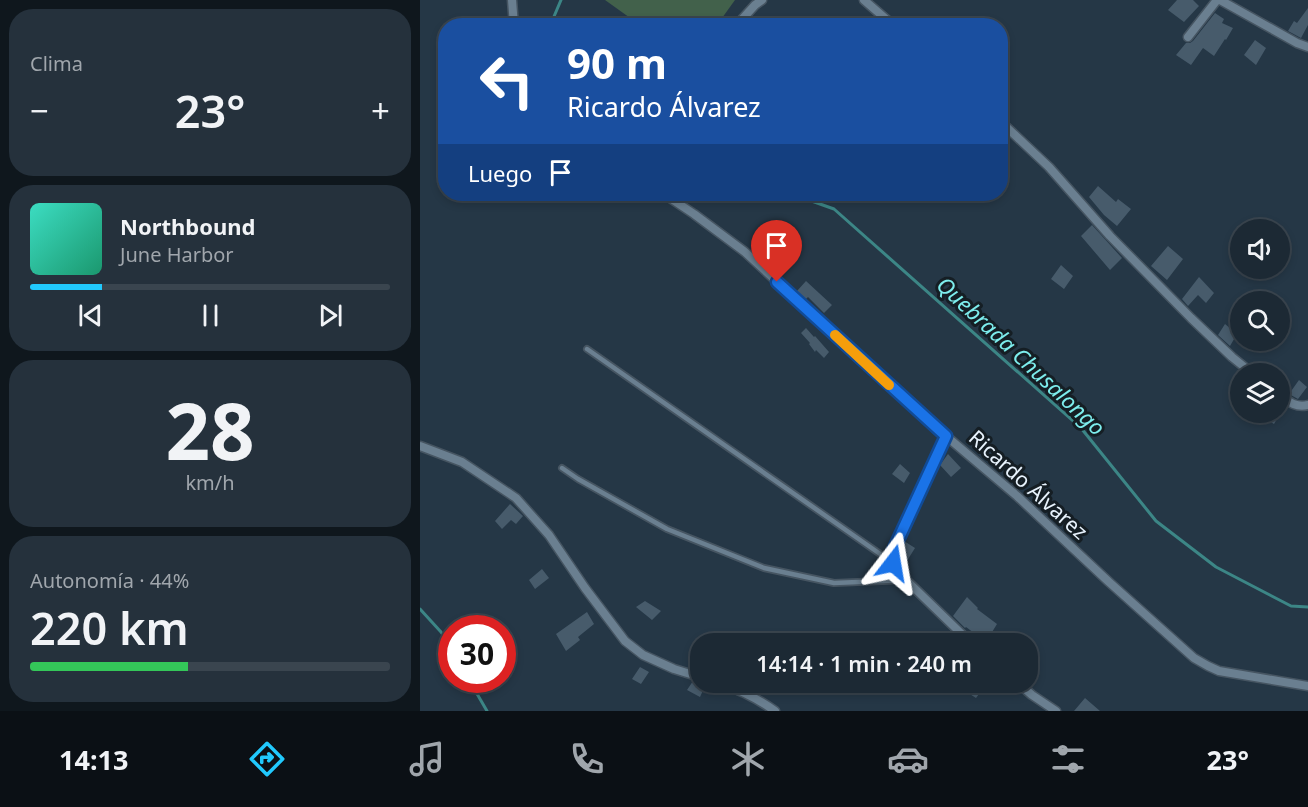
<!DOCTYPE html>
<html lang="es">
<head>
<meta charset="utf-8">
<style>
	body { margin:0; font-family:"Noto Sans",sans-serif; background:#25313c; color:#f1f3f6; height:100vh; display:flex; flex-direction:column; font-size:22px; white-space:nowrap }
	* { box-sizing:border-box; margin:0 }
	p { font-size:20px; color:#a0a6ac }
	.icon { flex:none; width:33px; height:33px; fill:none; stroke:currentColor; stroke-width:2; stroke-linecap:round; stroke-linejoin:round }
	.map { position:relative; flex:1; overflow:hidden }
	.drawer { display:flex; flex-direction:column; gap:9px; padding:9px; background:#0f171d; width:420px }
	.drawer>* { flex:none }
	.top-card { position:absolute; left:18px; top:18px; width:570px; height:183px; border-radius:24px; box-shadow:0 3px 9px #0003,0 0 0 2px #3a454f; background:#1a4fa0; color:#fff; overflow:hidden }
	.fabs { position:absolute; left:810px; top:219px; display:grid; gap:12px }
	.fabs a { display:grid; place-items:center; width:60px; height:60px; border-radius:50%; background:#1c2934; box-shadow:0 3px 9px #0003,0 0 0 2px #3a454f; font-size:30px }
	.speed { position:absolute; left:18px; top:615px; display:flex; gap:12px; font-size:30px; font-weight:700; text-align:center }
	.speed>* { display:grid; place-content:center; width:78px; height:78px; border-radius:50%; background:#1c2934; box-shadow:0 3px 9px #0003,0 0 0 2px #3a454f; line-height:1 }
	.speed .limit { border:9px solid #d22; background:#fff; color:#111 }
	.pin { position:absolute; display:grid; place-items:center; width:51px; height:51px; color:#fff; margin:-62px -26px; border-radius:50% 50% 50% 0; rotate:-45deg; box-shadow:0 0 6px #0007 }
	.pin .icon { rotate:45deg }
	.me { position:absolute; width:66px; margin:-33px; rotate:14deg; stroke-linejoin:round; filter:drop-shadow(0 0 4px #0008) }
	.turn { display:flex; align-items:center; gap:21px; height:126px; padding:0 30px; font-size:27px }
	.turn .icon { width:78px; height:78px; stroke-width:2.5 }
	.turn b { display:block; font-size:42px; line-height:51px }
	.then { display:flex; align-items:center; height:57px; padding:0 30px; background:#0003; gap:12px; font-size:22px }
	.big { font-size:45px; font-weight:600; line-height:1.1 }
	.drawer .card { flex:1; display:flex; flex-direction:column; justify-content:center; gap:9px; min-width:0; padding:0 21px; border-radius:24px; background:#25313c }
	.drawer .dial { align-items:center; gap:0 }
	.dial b { font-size:78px; line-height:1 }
	.song { display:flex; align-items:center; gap:18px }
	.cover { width:72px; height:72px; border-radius:9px; background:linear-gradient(135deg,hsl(170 70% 55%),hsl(160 70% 35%)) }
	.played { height:6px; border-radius:3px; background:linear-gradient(90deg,#21c9fd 20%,#3a454f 20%) }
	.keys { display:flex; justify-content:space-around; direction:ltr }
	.heat { display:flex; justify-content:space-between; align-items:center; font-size:33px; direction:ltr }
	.charge { height:9px; border-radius:4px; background:linear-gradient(90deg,#34c759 44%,#3a454f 0) }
	.trip { position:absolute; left:270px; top:633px; width:348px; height:60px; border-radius:24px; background:#1c2934; box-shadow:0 3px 9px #0003,0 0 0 2px #3a454f; font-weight:600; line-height:60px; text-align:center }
	.menu { display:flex; height:96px; justify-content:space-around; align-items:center; background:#0b1015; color:#a0a6ac }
	.menu .icon { width:42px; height:42px }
	.menu .on { color:#21c9fd }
	.menu b { font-size:27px; color:#f1f3f6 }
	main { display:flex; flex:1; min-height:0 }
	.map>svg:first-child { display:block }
	.green { fill:#42614b }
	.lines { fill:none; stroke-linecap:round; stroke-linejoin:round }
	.stream { stroke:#3c8686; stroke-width:3 }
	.building { fill:#475b6b }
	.lane-casing { stroke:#465562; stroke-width:8 }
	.street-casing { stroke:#465562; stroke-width:11 }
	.lane { stroke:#6a7f90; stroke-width:4.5 }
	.street { stroke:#6a7f90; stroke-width:8 }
	.route-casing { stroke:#114b97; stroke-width:15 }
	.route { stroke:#1a73e8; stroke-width:10 }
	.slow { stroke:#f59e0b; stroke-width:10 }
	.labels { text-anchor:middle; stroke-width:6; stroke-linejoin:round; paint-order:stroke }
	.street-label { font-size:21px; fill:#e8f3fd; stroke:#151e24 }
	.water-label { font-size:22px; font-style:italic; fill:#7deded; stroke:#151e24 }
</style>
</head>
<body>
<main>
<section class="drawer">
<div class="card"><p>Clima</p>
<div class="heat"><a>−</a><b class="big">23°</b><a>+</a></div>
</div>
<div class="card">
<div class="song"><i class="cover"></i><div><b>Northbound</b><p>June Harbor</p></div></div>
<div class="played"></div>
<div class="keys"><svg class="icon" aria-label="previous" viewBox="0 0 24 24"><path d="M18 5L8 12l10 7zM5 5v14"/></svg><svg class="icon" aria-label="pause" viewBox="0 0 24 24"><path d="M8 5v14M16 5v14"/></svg><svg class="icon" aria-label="next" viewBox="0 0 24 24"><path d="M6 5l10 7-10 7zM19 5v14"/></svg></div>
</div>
<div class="card dial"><b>28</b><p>km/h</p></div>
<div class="card"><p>Autonomía · 44%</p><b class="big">220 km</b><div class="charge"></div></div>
</section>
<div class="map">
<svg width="888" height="711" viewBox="0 0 888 711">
	<rect width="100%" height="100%" fill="#253746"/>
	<path class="green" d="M185,0H315L297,25H220Z"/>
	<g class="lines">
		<path class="stream" d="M130,26L141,0
			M372,194L414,209L661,428L736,521L796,567L871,606L888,607
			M0,609L21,632L32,649
			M49,680L67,711"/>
	</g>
	<path class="building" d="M757,0H773L779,6L764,22L748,10Z
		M888,8V25L881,38L868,31L874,21L877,23Z
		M795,13L804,19L802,23L813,28L806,40L805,39L794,56L783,48L771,65L756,55L766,43H770L773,41Z
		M835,40L846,48L836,65L824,55Z
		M678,186L696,202L698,199L711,209L697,226L684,215L669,197Z
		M672,225L702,258L690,270L661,236Z
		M748,246L763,259L747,280L731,266Z
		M355,251L366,259L358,270L347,263Z
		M641,265L653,276L644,289L631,279Z
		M779,277L794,293L786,303L778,295L768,306L762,299Z
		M386,281L412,305L404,313L388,297L386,299L377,291Z
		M805,324L817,334L810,346L798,335Z
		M386,328L394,337L395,336L409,352L404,358L396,350L395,352L389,344L390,343L381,333Z
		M879,380L887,387L878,399L869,394Z
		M835,412H861L854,424Z
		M528,454L541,468L531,477L520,465Z
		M480,464L490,473L484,483L472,474Z
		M90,504L103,516L96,524L91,520L82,529L75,521Z
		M484,541L495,548L485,564L479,561V554Z
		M122,569L129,578L115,589L109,580Z
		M547,597L558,608L557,609L577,624L566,642L546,627L545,628L533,616Z
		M225,601L241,611L232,620L216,607Z
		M167,612L174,624L158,637L160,640L146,651L136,634Z
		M220,667L229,672L221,684L212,679Z
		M273,681L285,686L280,697L267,690Z
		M552,682H568L556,698L545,691Z
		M665,698L680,711H654Z"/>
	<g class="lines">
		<defs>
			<path id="lane" d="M167,349L473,563
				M142,468L158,479L247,529L344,568L414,583L486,580"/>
			<path id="street" d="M92,0L94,26
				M444,0L474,26
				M800,0L877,43L888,47
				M316,26L335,5L342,0
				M768,37L797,0
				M580,121L629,167L690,236L771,318L812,357L833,374
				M244,194L274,214L325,252L459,376L526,436L597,496L689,582L774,658L788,666L799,671L888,686
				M860,395C869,402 876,408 888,405
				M526,436L472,553L473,563L486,580L552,644
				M0,446L42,462L96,498L129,535L165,588L205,641L223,655L254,669L280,677
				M297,682C318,689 337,698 355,711
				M597,682L612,695L636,711"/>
		</defs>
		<use href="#lane" class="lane-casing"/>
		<use href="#street" class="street-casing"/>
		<use href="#lane" class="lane"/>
		<use href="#street" class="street"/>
	</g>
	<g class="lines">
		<defs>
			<path id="route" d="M357,282L526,436L472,553L473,563"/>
		</defs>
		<use href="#route" class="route-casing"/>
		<use href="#route" class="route"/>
		<path class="slow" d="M415,335L469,385"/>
	</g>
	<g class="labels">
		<g class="street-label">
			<text transform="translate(608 485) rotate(42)" y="7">Ricardo Álvarez</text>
		</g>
		<g class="water-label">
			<text transform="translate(601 356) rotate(43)" y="8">Quebrada Chusalongo</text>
		</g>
	</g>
</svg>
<div class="fabs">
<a><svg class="icon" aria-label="sound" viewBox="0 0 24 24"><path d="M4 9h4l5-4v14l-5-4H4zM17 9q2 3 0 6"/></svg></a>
<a><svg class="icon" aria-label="search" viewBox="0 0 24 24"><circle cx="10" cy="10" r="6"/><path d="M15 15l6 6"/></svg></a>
<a><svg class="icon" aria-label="layers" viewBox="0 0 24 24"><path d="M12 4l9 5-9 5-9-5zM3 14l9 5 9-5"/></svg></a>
</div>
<div class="speed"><div class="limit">30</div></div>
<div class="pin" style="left:357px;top:282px;background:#d93025"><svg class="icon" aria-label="arrive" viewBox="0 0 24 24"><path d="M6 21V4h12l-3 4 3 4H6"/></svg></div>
<svg class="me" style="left:473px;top:563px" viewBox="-20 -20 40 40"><path d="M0-17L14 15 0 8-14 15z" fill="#1a73e8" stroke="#fff" stroke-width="4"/></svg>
<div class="trip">14:14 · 1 min · 240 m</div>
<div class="top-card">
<div class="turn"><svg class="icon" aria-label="left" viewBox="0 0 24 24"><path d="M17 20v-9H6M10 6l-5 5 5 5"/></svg><div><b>90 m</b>Ricardo Álvarez</div></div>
<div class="then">Luego<svg class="icon" aria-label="arrive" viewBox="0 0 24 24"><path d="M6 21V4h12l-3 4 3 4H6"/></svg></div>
</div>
</div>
</main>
<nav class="menu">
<b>14:13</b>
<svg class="icon on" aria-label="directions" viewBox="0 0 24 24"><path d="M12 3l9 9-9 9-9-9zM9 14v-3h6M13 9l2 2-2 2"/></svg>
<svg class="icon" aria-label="music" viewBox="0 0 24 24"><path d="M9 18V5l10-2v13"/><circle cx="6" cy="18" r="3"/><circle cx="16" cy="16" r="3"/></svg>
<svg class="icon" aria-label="phone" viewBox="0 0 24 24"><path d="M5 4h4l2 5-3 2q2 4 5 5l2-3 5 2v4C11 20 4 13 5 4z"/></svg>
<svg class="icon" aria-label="climate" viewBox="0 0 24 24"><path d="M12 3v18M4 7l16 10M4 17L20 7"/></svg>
<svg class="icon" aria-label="car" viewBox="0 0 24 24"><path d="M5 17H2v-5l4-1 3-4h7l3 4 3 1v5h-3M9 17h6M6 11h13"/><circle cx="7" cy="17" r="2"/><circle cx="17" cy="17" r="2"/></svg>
<svg class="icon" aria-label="filters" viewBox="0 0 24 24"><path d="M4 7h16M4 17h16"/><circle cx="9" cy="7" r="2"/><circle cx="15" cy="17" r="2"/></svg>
<b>23°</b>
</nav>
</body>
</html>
